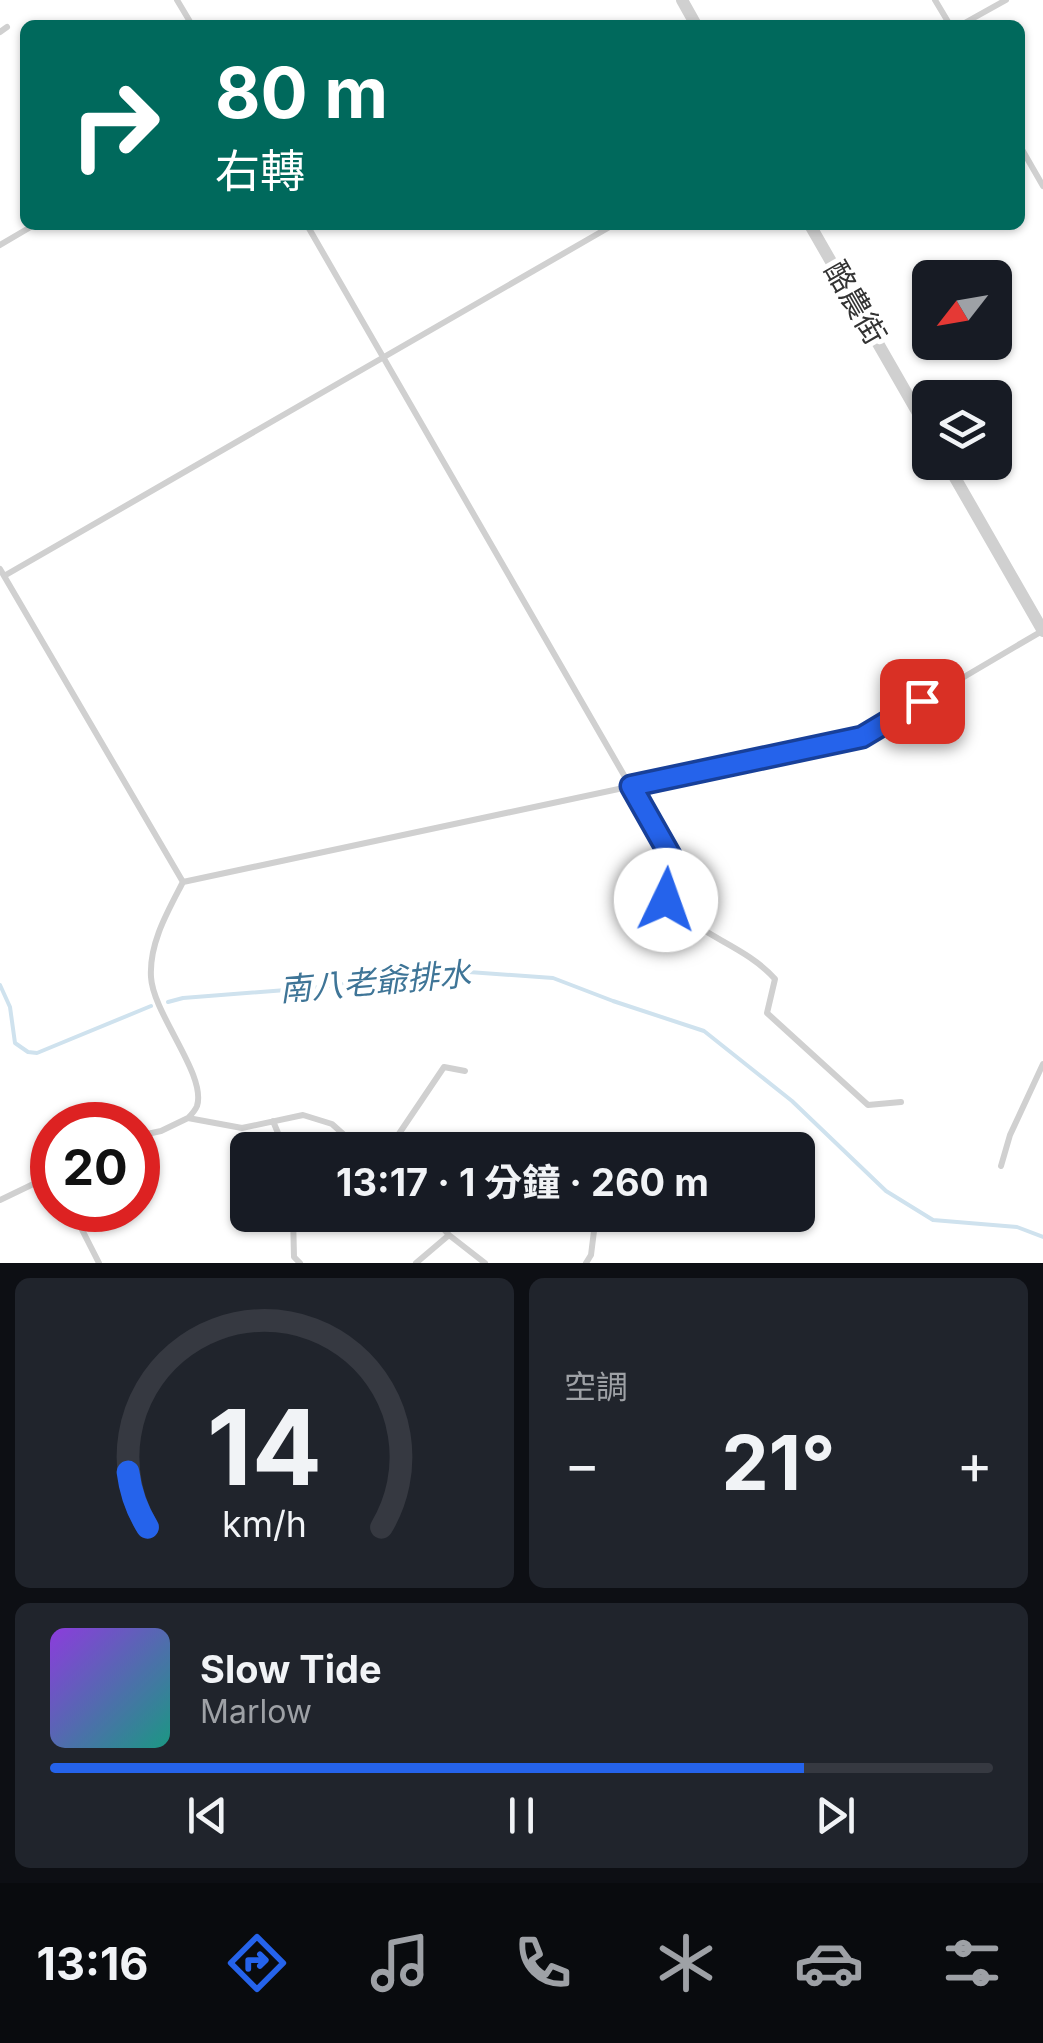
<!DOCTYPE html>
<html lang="zh-TW">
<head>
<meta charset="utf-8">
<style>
	body { margin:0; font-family:Inter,"Noto Sans TC",sans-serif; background:#20242c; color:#f1f3f6; height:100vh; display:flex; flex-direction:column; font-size:38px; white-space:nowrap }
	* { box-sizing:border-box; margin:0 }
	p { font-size:32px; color:#9ea1a6 }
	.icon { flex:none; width:55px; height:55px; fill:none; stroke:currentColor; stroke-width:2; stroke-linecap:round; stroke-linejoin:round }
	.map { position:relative; height:1263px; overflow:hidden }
	.drawer { display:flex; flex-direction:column; gap:15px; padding:15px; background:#0d0f14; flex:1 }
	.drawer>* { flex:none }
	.hud { position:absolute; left:20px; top:20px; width:1005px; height:210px; border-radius:15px; box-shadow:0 2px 8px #0004; background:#00695c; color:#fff; overflow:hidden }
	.needle { width:65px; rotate:239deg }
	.buttons { position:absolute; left:912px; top:260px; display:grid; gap:20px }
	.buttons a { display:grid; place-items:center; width:100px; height:100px; border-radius:15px; background:#171b24; box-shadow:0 2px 8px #0004; font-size:50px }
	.speed { position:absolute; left:30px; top:1102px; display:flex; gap:20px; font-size:50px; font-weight:700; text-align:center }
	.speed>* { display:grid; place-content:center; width:130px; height:130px; border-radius:50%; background:#171b24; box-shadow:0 2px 8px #0004; line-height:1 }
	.speed .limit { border:15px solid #d22; background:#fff; color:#111 }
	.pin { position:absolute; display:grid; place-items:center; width:85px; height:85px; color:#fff; margin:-42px; border-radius:20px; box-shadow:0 5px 15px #0006 }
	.me { position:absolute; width:110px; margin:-55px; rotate:3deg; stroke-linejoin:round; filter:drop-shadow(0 0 8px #0008) }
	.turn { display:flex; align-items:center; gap:35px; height:210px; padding:0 30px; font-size:45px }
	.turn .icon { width:130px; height:130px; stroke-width:2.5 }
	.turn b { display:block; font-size:70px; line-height:85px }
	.big { font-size:75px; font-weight:700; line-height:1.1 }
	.drawer .tile { flex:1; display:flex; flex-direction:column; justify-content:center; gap:15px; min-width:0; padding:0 35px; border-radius:15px; background:#20242c }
	.drawer .dial { align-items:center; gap:0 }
	.dial svg { height:260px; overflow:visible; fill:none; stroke:#363941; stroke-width:7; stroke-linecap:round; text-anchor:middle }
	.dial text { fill:#f1f3f6; stroke:none }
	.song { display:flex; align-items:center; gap:30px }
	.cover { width:120px; height:120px; border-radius:15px; background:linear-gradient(135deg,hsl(270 70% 55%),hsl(170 70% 35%)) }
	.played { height:10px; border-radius:5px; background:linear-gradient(90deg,#2563eb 80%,#363941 80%) }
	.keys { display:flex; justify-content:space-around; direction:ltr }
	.heat { display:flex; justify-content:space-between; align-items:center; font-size:55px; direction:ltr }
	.drawer .tiles { flex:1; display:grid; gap:15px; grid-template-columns:1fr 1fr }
	.tile:last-child { grid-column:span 2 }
	.trip { position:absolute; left:230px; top:1132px; width:585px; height:100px; border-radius:15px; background:#171b24; box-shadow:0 2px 8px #0004; font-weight:700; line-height:100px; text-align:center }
	.dock { display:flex; height:160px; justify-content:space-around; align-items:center; background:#090b0e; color:#9ea1a6 }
	.dock .icon { width:70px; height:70px }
	.dock .active { color:#2563eb }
	.dock b { font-size:45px; color:#f1f3f6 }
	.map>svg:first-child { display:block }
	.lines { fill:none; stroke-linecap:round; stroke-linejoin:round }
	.stream { stroke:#cfe2ee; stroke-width:4 }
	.lane { stroke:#d0d0d0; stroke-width:6 }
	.street { stroke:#d0d0d0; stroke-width:12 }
	.route-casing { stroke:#184099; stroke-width:25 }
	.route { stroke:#2563eb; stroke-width:18 }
	.labels { text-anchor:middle; stroke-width:10; stroke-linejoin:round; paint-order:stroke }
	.street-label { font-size:30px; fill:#333; stroke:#fff }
	.water-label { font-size:32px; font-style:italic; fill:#3f7597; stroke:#fff }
</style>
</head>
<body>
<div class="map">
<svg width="1043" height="1263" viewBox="0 0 1043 1263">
	<rect width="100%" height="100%" fill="#fff"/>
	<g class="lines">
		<path class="stream" d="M0,985L10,1007L15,1043L28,1052L37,1053L151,1006
			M168,1002L183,998L312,988L455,971L553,978L613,1001L704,1031L792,1101L886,1191L933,1220L1017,1227L1043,1237"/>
		<path class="lane" d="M177,0L192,25
			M935,0L950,25
			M961,25L1006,0
			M0,32L7,27
			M1020,146L1043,186
			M307,225L674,862L666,900C696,935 745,945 775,979L767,1013L868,1105L901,1102
			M0,245L34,225
			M0,569L183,882
			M4,576L613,225
			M188,1118C191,1115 195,1111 197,1106C207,1075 153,1014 151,977C149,943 168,911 183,882L862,737L1042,631
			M273,1121L285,1150
			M138,1136L161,1131L188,1118L242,1128L303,1115L332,1124L361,1150
			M388,1150L444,1067L465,1071
			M1001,1166L1010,1135L1043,1064
			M0,1200L52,1175
			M72,1210L99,1263
			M293,1215L294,1257L300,1263
			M431,1215L449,1235L485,1263
			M416,1263L449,1235
			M586,1263L591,1255L596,1215"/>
		<path class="street" d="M682,0L696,25
			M810,225L930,434
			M946,462L1043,631"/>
	</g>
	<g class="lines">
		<defs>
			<path id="route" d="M666,900L674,862L631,786L862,737L922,701"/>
		</defs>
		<use href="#route" class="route-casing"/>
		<use href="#route" class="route"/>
	</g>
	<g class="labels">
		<g class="street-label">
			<text transform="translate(855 303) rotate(60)" y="10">酪農街</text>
		</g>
		<g class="water-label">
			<text transform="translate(375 982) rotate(-5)" y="11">南八老爺排水</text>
		</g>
	</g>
</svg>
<div class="buttons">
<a><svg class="needle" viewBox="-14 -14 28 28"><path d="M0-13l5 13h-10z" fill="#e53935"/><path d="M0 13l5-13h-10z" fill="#9ea1a6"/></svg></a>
<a><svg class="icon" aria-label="layers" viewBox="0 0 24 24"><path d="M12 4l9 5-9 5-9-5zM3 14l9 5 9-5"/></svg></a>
</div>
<div class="speed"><div class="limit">20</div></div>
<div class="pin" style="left:922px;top:701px;background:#d93025"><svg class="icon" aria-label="arrive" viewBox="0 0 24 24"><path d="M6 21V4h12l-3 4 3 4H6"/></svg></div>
<svg class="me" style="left:666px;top:900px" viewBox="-20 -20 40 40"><circle r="19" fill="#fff"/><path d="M0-13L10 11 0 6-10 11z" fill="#2563eb"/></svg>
<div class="trip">13:17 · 1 分鐘 · 260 m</div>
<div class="hud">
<div class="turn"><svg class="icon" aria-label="right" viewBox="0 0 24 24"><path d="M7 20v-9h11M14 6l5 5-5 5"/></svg><div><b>80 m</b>右轉</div></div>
</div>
</div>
<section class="drawer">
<div class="tiles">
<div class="tile dial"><svg viewBox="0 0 100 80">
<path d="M14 69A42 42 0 1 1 86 69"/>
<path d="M14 69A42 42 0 0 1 8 52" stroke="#2563eb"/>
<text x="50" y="56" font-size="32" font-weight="700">14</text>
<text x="50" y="72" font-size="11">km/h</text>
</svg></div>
<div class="tile"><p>空調</p>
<div class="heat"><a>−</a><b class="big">21°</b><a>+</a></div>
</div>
<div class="tile">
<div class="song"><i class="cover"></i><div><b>Slow Tide</b><p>Marlow</p></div></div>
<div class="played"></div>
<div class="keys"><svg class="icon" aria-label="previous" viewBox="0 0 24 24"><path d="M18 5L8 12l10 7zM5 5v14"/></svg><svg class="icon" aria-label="pause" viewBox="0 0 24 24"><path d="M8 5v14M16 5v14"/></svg><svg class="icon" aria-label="next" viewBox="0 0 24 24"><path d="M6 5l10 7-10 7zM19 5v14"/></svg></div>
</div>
</div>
</section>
<nav class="dock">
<b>13:16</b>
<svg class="icon active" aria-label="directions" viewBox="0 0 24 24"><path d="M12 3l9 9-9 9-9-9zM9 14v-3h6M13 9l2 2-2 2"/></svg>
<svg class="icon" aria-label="music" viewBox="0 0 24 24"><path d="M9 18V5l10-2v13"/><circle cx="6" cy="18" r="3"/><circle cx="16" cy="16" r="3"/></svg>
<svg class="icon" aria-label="phone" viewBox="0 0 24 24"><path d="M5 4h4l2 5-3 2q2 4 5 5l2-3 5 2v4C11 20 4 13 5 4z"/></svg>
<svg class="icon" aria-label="climate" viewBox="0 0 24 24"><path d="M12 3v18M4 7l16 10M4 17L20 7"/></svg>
<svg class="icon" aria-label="car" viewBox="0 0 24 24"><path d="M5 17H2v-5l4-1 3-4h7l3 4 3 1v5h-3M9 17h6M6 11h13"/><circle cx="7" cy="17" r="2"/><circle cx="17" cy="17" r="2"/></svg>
<svg class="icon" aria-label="filters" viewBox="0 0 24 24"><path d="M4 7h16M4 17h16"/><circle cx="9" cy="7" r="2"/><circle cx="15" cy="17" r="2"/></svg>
</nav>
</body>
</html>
